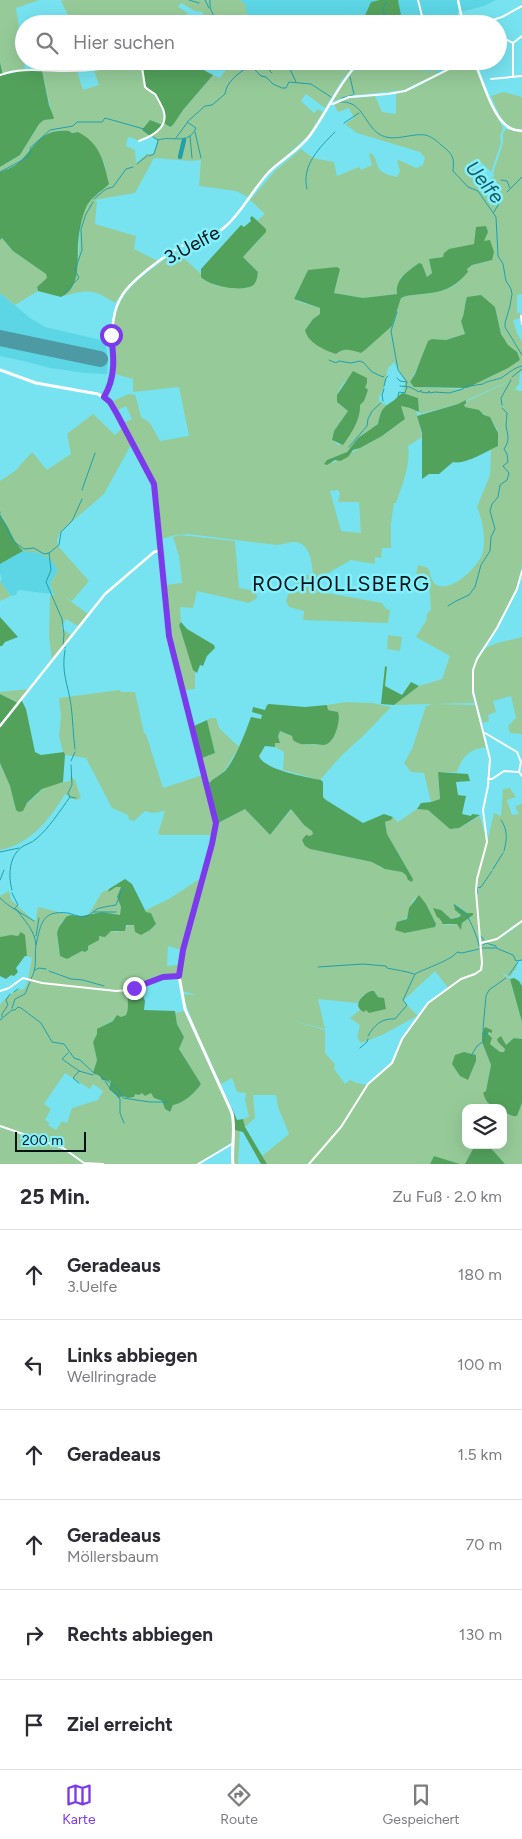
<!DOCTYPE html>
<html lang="de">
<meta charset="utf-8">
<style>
:root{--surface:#fff;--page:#f7f7f7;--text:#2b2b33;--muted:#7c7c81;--line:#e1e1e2;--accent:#7c3aed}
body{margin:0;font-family:Figtree,sans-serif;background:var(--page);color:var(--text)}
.controls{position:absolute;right:15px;bottom:15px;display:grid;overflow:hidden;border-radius:10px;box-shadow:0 5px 20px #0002}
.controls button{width:45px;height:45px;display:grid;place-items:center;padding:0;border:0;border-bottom:1px solid var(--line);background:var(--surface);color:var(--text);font:25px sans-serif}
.scale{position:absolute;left:15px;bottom:12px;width:71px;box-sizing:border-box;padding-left:5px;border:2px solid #001417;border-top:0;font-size:14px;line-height:18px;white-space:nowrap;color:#001417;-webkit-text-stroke:4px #85f0fd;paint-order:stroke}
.stop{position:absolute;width:15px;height:15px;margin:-11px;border:4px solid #7c3aed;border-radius:50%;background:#fff}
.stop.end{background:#7c3aed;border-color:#fff;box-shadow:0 1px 5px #0008}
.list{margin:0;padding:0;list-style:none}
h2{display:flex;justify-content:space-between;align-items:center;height:65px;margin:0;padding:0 20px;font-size:21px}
h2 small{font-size:16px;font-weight:400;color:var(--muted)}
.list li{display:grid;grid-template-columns:32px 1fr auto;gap:15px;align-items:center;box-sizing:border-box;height:90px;padding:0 20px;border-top:1px solid var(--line)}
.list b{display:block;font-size:19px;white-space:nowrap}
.list p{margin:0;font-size:16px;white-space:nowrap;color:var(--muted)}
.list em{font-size:16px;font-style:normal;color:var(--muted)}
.icon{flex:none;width:28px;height:28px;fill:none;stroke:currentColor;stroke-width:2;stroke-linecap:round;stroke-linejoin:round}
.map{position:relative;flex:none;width:522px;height:1164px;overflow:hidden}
.search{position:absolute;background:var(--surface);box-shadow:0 5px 20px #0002;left:15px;right:15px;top:15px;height:55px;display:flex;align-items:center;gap:12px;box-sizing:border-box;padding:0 18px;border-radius:28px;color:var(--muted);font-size:19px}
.sheet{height:605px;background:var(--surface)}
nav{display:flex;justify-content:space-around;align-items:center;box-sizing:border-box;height:70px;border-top:1px solid var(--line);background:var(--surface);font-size:14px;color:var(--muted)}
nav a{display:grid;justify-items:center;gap:2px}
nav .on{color:var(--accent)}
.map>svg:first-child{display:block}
</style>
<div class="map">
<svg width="522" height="1164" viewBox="0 0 522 1164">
<rect width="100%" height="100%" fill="#77e3f0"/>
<!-- built -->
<g fill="#5cd5e4">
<path d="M240,0H380L371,2L361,24H249L245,4Z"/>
<path d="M398,0H496L484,6L457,13L461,24H402Z"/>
<path d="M423,61H472L450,67L437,74L430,71L426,72Z"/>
<path d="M0,293L30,318L45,327L105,341L108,360L107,374L85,373L50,368L24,361L0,356Z"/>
<path d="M23,551L38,553L51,558L58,570L50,584L53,594L18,590L16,595L11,596L0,581L2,579L0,574V564Z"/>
</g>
<!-- green -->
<g fill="#96cb99" fill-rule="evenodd">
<path d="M0,0H40L16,8L25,69L3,73L0,62Z"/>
<path d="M64,0H240L245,4L248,16H243L237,20L239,24H207L202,19L203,12L195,11L181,3L178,7L188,13L185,16L188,24H143L93,16L68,15L61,1Z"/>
<path d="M141,61L145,87C159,98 163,106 164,123L170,127L173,125L183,110L213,75L220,78L230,64L241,65L242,61H305L304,68L311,70L313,61H358L342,80L325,108L306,94L301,101L314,113L318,109L323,112L308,136L267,173L248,197L236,191L199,186L201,160L191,161L154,158L135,193L94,200L97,201L95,224L136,236L134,249L158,261L124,291L115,303C94,289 87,289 64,296C71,286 76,273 78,260C81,243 77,222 86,206C92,197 101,191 108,184L104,162L75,132C67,133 62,130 52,132C35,137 30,153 17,163C12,167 6,170 0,172V167L20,155L39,124L44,120L53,119L42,71H77L83,90L99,85L94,70L115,69ZM150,120L164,125L151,136L158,141L153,154H147L136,163L135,150L126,146L128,137L133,138L139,141L150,136Z"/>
<path d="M362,61H423L426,72L435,69L437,74L404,90L348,96L334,101L333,100L345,81Z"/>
<path d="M473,64L503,128L500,136L501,143L491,172L482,163H474V169L483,184L494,176L493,173L503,143V133L506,129L522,132V294L517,295V313H520V318L513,320L517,333L522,342V371L520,373L519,384L515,389L519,391H522V563C520,587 505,615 492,635C486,644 477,653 474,665C470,677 473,691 475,703L434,704L476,705L487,747C470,749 462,756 457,772H438L440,799L431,802L424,773L411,772L404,763L412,749L426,706L433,704L394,705L419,686L442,679L450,656L416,637L427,619L426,616L431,609L429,583L415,581L418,565L428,568C430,573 431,579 434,583C448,596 475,569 481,557C487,544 483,520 477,507L490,475L491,449L498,446C498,441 498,434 497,429C491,416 478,409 465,407L463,404L467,401L504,384L507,382L458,404L420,414L419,412L418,398L403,393L405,381L394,362L388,368L384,388L379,397V401L386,405L380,414L378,424L358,438L347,452L327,460L333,463L385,434L405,419L401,406L415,409L417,413L422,437L408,446C411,464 402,486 396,503H394L391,524V548H382L381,558L375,557V564L351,560L314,581C312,568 312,541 293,542C288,542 283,545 277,545L188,534L176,535L162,539L155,484L123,423L132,419L126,406L118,410L113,401L129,394L135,395L136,397L141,417L150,423L160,441L189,436L179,387L133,392V379L115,374C114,356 111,333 115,315C123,285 153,269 176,251L200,273L204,280L217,286L246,288L255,283L258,272L243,257L261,238L265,229L257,221L265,214L250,200L275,171L301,149L313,158L334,162L337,176L359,167L361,170L372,165L369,155L371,153C378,158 375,166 381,171C385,174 392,176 397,177L400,171L397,161L399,160L416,168L423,165L425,158L420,152L357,133L345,124L354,118L349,108L338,112L334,104L346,99L375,96L382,112L396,114V94L413,89L452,68ZM484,242L492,260L472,265L466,269C460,294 427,293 406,296L401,298L392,326L361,353L350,349L340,351L305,330L313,319L320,314V308L300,302L294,299L308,270L339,274L334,293L363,298L397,294L401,277L419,263L422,264L427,277L432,273L429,259L443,257L467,246ZM467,297L495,307C498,319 499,335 508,345C513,351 517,352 520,360L488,378L460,389L414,387L410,382L432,339L446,340L465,334L461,321C465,314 464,306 467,297ZM355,374L360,375C364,385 369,396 360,405V410L347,440L339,445L332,440L334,431L348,411L337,402C336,390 345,379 355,374ZM338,490L340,494L338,502H359L361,533L341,531L330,491Z"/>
<path d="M504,92L522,97V130C502,128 498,112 491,96Z"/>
<path d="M2,238L13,251L46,274L48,278L37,287L38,291L15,305L0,293V240Z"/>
<path d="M93,414L115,435L123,427L132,443L104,494L60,532L57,540L58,546L89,581L72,601L65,597L88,614L78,626L66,619L61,628L72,636L52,660L49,637L50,595H54L50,584L58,570C52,560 46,554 33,552C30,552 25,552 22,550C10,542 10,526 0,516V481L15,471L32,452L47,470L71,454L67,434Z"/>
<path d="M180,535L235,541L239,588L256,591L257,598L249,603L197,591L193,608L180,607L181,622L179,625L195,672V689L185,690L172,646L165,585L182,583L179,556L173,537Z"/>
<path d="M301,575H312L315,588L322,592L382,603L386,609L390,610L388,623L303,620L304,611L289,607L286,601L289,592Z"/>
<path d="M0,581L11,596L0,601Z"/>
<path d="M388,635L402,637L400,651L387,649Z"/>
<path d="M522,637V734L510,733L508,726L516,718L511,696L493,701L496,712L488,715L489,721L483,723C476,701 464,666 485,649C491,643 513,640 522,637Z"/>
<path d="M29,689L18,703L0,694V692Z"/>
<path d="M120,690L121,692H135L144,733L146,734L163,788L203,775L214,818L213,835H160L158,834L165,811L153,813L145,811L134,821L129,820L128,815L112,808L86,758L65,755L63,752L59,736L61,716L59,698Z"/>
<path d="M346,702L372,703L391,707L364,735L341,756L320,780L283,770L284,752L275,747V742L280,743L278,736L279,731L292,736L306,745L314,744L324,745C337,733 339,728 335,711L327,710V705Z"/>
<path d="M211,718H216L219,728L239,747L225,770L209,783L202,758L215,753L207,720Z"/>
<path d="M0,763L10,786L16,810L23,808L46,786L70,781V776L75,780L81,798C75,802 70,798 65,794C51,818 29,845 0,850Z"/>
<path d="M510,788L516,797L507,800L512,815L519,814L515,806L522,804V921L508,933L489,942C502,939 512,931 522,922V960L516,961L517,967L510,977L500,972L510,979L522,1022V1039L514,1038L506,1045L500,1036L505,1048L504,1052H500L489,1043V1032L484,1030L482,1033V1042L491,1065L486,1091L489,1105L495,1108H466V1145H475L465,1164H460L434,1156L430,1164H267L262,1156L289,1134L278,1107L276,1095H253L255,1118L245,1127L243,1119L249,1117L245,1100L246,1093L237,1092L232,1078L221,1084L195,1028L182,994L196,995L182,991L180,976L184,954L216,836L218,823L245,809L270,835L292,809L304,825L312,831L313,834L310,836V849L372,862L377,863L379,867L402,872L413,879L387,834L385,822L391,820L393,817L398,822L417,809L428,810L451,829L459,828L480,816L487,842L494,813L501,816L503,789ZM415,898L424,901L436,924L434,927L405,933L397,922C414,918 406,910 415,898ZM454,904L469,914L470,917L462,923V927L457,924L447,925L441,922L439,918L445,913L451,919L461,915ZM435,971L448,988L428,1003L418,1016L403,1001ZM376,993L378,997H381L379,1011L360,1010L350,1018L360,1025L357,1037L361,1043L382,1035L417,1016L400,1042L396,1058L392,1063L367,1085L357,1083L350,1080L345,1084L334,1069L335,1064L325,1053V1030L290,1020L325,1029L318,999L358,1003L363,995Z"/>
<path d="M201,878L182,950L168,946L167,966L178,965V975L163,977L129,989C127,998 130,1007 126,1015C106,1024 104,1021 93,1042L97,1060L93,1073L100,1075L102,1080L111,1081L110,1089L115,1096L128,1098L135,1094L139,1095L142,1093H151L154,1098L162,1102L165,1109L170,1112L173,1105C184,1103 195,1093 201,1084L179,1049L184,1037C180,1029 175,1022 176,1013L184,1011L229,1109L233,1125L232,1142L197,1164H0V1127L63,1148V1141L62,1147L0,1126V1005C5,998 15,989 24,989L27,984L32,958L27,956V953L25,951L24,934L18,936L0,937V896L9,891L11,900L33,920H36L38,907L70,915C55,922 57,939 59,952L72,957L76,953L88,950V946L98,940L99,936L111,931L118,932C131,921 136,926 150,930L156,924L151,913L146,912V910L169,899ZM65,1073L90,1089L93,1084L103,1091L98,1100L72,1108L67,1123L62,1121L56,1130L48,1125L50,1123L45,1120L51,1109L44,1104Z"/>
<path d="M119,886L122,887L117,897L121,907L120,915L102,912L89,914L102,892Z"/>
<path d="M521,1103H522V1164H505L488,1145H503V1112L513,1116H517Z"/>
<path d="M235,1130H240L238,1164H234Z"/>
</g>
<!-- forest -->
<g fill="#53a25c">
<path d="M380,0H398L402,20L386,19L372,24H361L371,2Z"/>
<path d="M84,16L143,24H86Z"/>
<path d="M142,61H162L196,66L213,75L183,110L173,125L170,127L164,123C167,107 157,97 146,87Z"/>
<path d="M0,62L3,75L21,71H42L49,105L54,118L53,119L44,120L39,124L20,155L0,167Z"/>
<path d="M150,120L163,125L150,136L142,130Z"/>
<path d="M69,131L72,133L78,132C100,143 104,162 109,184C101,192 88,199 85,210C81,220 79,233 78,244C77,262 81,288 61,297L38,291L37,287L47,278L46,274L13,251L2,238L0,240V172C6,170 13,167 18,163C37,146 38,129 69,131Z"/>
<path d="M252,216L266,229V232L243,257L258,272C257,277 257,283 252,286C240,292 209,286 201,277V269L241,225L244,227L251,221L250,218Z"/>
<path d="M486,226L488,232L484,241L490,240L494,252L492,260L472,265L467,269L468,272C448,295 434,292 406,296L401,298L392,326L365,350L361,353C351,350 344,347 336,354C324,350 308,343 305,330L313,319L320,314V308L294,299L308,270L337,267L340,269L334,293L363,298L397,294C395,279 408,271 419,263L422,264L427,277L432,273L429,259L443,257L444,253L449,249L474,244L476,227Z"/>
<path d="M481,295L495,307L501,334L508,345L517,352L520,360L508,368L467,388L414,387L410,382L415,374L428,341L432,339L446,340L465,334L461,321C465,314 464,306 467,297Z"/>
<path d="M353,371L367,378V383L365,387L368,390L364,401L360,405C361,419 351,434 343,445L332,440L334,431L348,411L337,402V395Z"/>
<path d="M403,393L418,398L419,412L410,408L401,406L405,419L382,436L360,448L353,450L348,457L340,461L335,460L327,465L324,464L327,460L347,452L358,438L378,424C381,410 382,408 393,401C397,398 398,395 403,393Z"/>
<path d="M466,400V404H464L465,407L479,410L484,415L490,417L498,433V446C487,451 465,465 453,462L439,474H429L422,479V433L417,416L458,404Z"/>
<path d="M0,516C10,526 11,540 23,551L0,564Z"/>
<path d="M0,617L18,637L5,642L2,646H0Z"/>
<path d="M181,622L187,629L214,645L215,648L207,656L203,666L200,665L197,673L193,670L179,625Z"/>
<path d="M385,666L387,667L385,686L402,695L411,682L419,686L394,705L381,704Z"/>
<path d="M0,694L18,703L21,699L26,709L35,752L41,755L64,752L65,755L63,782L42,789L27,803L23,811L19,812L16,810L10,786L0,763Z"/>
<path d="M269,704L305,707L327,705L328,710L338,712C341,720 335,741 327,744C323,746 319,744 315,744C306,744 301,746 293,740L292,736L280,731L278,736L280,743H275V747L265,746L259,756C264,770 306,777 321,780L323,782V797L326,800L363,823L384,814L393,817L391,820L385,822L387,834L413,879L412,882L408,880L406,875L402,872L385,869L372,862L310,849L305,846L302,840L306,835L310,836L313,834L312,831L304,825L291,809L270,835L245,809L218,823L209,783C214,778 220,775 225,771C235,760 246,731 251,717L261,719L262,715L252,712L253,707L265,710L267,705Z"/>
<path d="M207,720L215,753L202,758L194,726Z"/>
<path d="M438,772L468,774L470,781L456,782L458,795L466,796L462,814L471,816L472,814L480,815L459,828L450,829L428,810L417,809L421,803L431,802L440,799Z"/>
<path d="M125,879L132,884L146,912L151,913L156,924L150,930L141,935L135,932L134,925H126L125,931H111L105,937L99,936V940L88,946V950L85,952L82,951L67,959L60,956L57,933L59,927L66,917L70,915L82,916L102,912L120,915L121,907L117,897L121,887H116L108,892L109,889Z"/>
<path d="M419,895L426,904L436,924L435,927L405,933L395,930L397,922L407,919L409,908Z"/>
<path d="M454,904L467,913H473V915L462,923L461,930L457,924H443L439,918L437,917L433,908L441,910L451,919L459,917L461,915L455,910Z"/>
<path d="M21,932L25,935L27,956H25L16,968L18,972L14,976L11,975L6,979L0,976V937L11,935L18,936Z"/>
<path d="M514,978L519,981L522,986V1022L510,979Z"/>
<path d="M141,985L145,989L143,996L145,1001L144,1010L175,1011L177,1024L184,1037L179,1049L201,1084C195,1093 184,1103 173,1105L170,1112L165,1109L162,1101L154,1098L151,1093L145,1096L142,1093L139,1095L135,1094L134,1097L128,1098L122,1096L119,1098L109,1089L111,1081L102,1080L100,1076L93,1073L97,1060L93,1042L97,1034V1029L113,1021L117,1015L121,1017L126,1015C130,1007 126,998 129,990Z"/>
<path d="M371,991H374L378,997L384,998L386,1009L369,1013L366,1010L364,1012C351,1006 363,994 371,991Z"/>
<path d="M485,1027L492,1030V1033L489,1032L488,1034L492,1038L490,1044L500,1052H504L505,1049L498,1042L497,1039L501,1036L506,1045L514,1038L522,1039V1103L517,1116H513L503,1112V1108C492,1108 487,1105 483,1093L486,1091L491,1065L482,1042V1033Z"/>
<path d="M464,1052L476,1055V1061L468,1080L460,1076L452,1064L455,1055Z"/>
<path d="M232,1108L237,1120L243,1119L245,1127L267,1164H261L243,1132L235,1130Z"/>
<path d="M475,1145H488L505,1164H465Z"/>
<path d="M434,1156L460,1164H430Z"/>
</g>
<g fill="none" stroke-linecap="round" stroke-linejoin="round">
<!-- stream -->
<g stroke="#20a0ad" stroke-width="1">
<path d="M189,0L199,3"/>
<path d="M205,0L209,8"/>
<path d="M210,0C209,12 214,18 224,24"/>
<path d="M384,24L385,17L383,8L386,3"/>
<path d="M260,61L272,73"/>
<path d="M281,61L290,69L296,82"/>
<path d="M349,70L357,61"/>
<path d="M350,77L354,94"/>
<path d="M342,98L353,95"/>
<path d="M339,102C363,100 363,123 379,134C393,143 410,133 425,135C431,136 437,141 441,145C446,149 451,152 453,159C454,163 453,167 453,171L468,187L478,191L496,217L498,256L503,264L506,281L511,289L512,294L510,306L505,323V327L522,355"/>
<path d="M344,123L359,113"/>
<path d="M195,132L201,158"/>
<path d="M190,136L192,158"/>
<path d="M153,137L158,140"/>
<path d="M176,138L187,123"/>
<path d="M158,140C172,135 188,146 196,128L187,122L205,106L212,105L225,94C226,82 240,71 251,66L261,76L266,77L273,84L282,88H286L289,82L311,84L331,97"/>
<path d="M149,156L154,154L158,141"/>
<path d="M137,164L148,155"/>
<path d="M0,172L28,157L31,152L30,148L50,130L73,126L77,122H102L105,118L144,129L149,132"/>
<path d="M501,180L507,181L510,188"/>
<path d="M307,189C301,165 320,147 335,132"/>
<path d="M507,192L522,177"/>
<path d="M94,199L106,189L113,187L126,169L133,167"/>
<path d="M494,212L501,200"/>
<path d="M64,293L79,278L75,270L82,250L81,229L86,214L93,202"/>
<path d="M397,312L391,331L398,370L407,382"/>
<path d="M329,360L336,363L339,361L351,363L360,361L364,363L372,372L383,377L384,376"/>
<path d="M512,377L522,369"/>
<path d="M397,378L400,381L407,382L406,386"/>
<path d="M384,386L386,378L388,376"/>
<path d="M400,386L410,387L419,392L421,390V392L428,393L429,391L430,393L435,392L449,393L463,389L464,387L483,384C487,381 495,380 501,378C508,374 513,368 522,366"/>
<path d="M398,396L399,392L405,393L407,387"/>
<path d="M383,401L382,395L384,389"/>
<path d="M502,405L501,398L511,380"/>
<path d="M349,447L367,426L368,419L372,411L381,403"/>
<path d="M82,490L95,453"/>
<path d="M0,512V513"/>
<path d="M0,515L13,541L24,549L34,548L44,554L49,553L51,570L46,582L62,619L64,634L63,646"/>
<path d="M49,553L59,545L61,532L72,521L82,499"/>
<path d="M448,606L456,601L469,595L475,587L481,565L490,551L491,537L495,529L490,511L492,504L498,497L500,485L507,480L509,473L503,466L508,462L507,454L504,449C510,440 508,437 506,426C506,422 507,417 507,413L502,408"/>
<path d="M65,647V648"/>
<path d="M65,650C61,673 68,684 71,705C73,720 73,735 75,749"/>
<path d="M71,761L75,752"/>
<path d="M70,797L76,798"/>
<path d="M501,820C508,830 507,839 504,851"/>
<path d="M0,852L19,848"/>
<path d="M493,869L503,853"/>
<path d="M0,880L4,870"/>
<path d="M12,890C8,876 9,856 22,847C26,844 32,843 36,839C49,828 60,811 70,797L68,793L72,785L71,765"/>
<path d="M12,893L18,905L14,909"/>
<path d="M477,894V888L481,887L492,871"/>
<path d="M0,898C10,908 22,913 34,921"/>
<path d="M454,905C458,909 463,911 467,916C470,920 478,938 479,946"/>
<path d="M16,909C24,920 35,930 36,945"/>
<path d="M94,912H116"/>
<path d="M480,935L484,940"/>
<path d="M36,936L39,918"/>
<path d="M483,945L486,943L496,946V948L513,955L516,961L522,960"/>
<path d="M482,948H495"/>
<path d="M318,967L363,964L386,966L387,968C396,970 405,971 414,974"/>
<path d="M35,970L39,968L46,969"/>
<path d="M49,971L71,979L83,980L104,986"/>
<path d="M509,975L518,962"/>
<path d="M31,979C38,966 34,958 36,945C41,923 42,910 68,913C73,914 78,917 83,917C89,916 93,912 97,909C102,907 110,906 116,905L122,890L125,889"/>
<path d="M14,992L18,989"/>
<path d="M12,1008L15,999L25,994L30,982"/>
<path d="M2,1017V1014L8,1005L6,1000L10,994"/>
<path d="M0,1020L12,1010H15L18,1007L21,1008L41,1023L52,1042L64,1044L74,1058L80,1060L95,1074"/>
<path d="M368,1036C374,1025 382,1018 395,1019L407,1005L403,1000L415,974C426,968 452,960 457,952L462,953L479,949"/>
<path d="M360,1048L367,1042L368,1039"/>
<path d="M68,1053L62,1059L79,1071L93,1075"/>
<path d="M471,1056L477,1046L484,1041L486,1033L484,1034L483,1029L486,996L489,990L506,978"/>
<path d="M79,1071L73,1078L79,1083"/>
<path d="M99,1075C108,1082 118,1086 123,1098L150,1102H168"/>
<path d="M105,1081L109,1087L120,1099V1113L124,1123"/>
</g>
<!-- river -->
<path stroke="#20a0ad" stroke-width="4.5" d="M180,157L184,140"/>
<!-- runway -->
<path stroke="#4e9aa4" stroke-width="16" d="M0,338L100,359"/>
<!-- street -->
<g stroke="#fff" stroke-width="2">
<path d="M418,0L424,24"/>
<path d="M480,24L502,17L522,6"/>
<path d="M513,43L522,36"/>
<path d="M498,44L507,40L513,43V77"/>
<path d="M0,75C21,67 44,71 66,71C91,71 115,68 139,61"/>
<path d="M491,79L522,76"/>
<path d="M330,103L333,104L349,97L388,94L405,91L451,68L475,62"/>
<path d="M139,141C156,135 172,124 161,105C159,101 157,97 155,94C152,92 148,90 145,87L141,61"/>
<path d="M521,316L522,324"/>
<path d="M485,733L517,752L521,762L519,772L522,776"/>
<path d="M488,779H492L504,771L518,772"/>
<path d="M481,943L497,939L522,921"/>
<path d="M0,991L9,988L23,978L42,983L116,991L129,990L163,977L179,976"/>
<path d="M0,1126L63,1148L84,1163L103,1164"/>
<path d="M198,1164L232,1144"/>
<path d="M309,1164L341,1127L368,1084L392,1063L402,1039L428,1003L461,979L475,974L481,970L482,963L476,891L477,879L487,842L483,810L488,786L490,759L473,692V670L477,659L497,628L517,589L522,571"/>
</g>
<!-- secondary -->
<g stroke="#fff" stroke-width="2.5">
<path d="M458,0L463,24"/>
<path d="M474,61C482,78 492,116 507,126C511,130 516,130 522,131"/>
<path d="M104,397C124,364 101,327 123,294C133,279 171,250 188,243C201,238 216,236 226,226C243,211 253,189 269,172C282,159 300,150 311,134C328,110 339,83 360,61"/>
<path d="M0,726L105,594L154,552L161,550"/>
</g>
<!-- primary -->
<path stroke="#fff" stroke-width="3" d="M0,370L36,383L98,394L108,400L151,476L157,502L169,636L216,823L212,844L183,950L179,976L185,1009L232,1113C236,1130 231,1147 233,1164"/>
</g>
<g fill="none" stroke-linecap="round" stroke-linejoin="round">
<!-- route -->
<path stroke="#7c3aed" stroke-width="6" d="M111,335C114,357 116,377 104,397L110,402L117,414L154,484L169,636L216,823L212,844L183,950L179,976L163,977L134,988"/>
</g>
<g text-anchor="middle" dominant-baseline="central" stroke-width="5" stroke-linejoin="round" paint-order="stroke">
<!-- street labels -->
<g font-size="19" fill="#001417" stroke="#85f0fd">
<text transform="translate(192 245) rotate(-28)">3.Uelfe</text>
</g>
<!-- water labels -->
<g font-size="20" font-style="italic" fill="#17585f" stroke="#85f0fd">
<text transform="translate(485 182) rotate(51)">Uelfe</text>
</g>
<!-- quarter labels -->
<g font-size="21" letter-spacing="1" fill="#001417" stroke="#85f0fd">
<text x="341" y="583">ROCHOLLSBERG</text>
</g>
</g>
</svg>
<div class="controls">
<button><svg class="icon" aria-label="layers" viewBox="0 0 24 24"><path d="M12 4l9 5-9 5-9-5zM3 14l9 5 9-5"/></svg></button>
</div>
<div class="scale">200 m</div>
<div class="stop" style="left:111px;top:335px"></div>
<div class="stop end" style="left:134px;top:988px"></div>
<div class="search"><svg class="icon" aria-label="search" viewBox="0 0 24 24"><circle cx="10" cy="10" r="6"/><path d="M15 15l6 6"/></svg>Hier suchen</div>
</div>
<section class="sheet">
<h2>25 Min.<small>Zu Fuß · 2.0 km</small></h2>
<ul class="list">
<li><svg class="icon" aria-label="ahead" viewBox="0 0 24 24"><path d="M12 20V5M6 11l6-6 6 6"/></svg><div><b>Geradeaus</b><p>3.Uelfe</p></div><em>180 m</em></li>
<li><svg class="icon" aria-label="left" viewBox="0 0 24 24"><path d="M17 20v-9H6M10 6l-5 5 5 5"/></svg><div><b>Links abbiegen</b><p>Wellringrade</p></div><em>100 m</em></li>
<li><svg class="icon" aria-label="ahead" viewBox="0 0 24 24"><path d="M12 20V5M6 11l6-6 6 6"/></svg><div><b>Geradeaus</b></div><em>1.5 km</em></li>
<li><svg class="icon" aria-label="ahead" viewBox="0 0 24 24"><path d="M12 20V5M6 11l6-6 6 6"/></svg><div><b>Geradeaus</b><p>Möllersbaum</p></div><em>70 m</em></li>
<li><svg class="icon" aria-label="right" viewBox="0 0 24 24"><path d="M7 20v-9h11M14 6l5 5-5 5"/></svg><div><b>Rechts abbiegen</b></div><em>130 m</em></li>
<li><svg class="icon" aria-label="arrive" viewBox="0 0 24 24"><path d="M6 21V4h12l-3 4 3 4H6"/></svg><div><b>Ziel erreicht</b></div></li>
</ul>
</section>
<nav>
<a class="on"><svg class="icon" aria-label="map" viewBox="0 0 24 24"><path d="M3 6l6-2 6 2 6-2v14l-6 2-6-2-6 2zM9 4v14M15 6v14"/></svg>Karte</a>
<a><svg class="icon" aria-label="directions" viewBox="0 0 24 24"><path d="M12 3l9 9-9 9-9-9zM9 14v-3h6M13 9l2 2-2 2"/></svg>Route</a>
<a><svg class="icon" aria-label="saved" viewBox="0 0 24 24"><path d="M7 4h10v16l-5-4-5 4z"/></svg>Gespeichert</a>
</nav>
